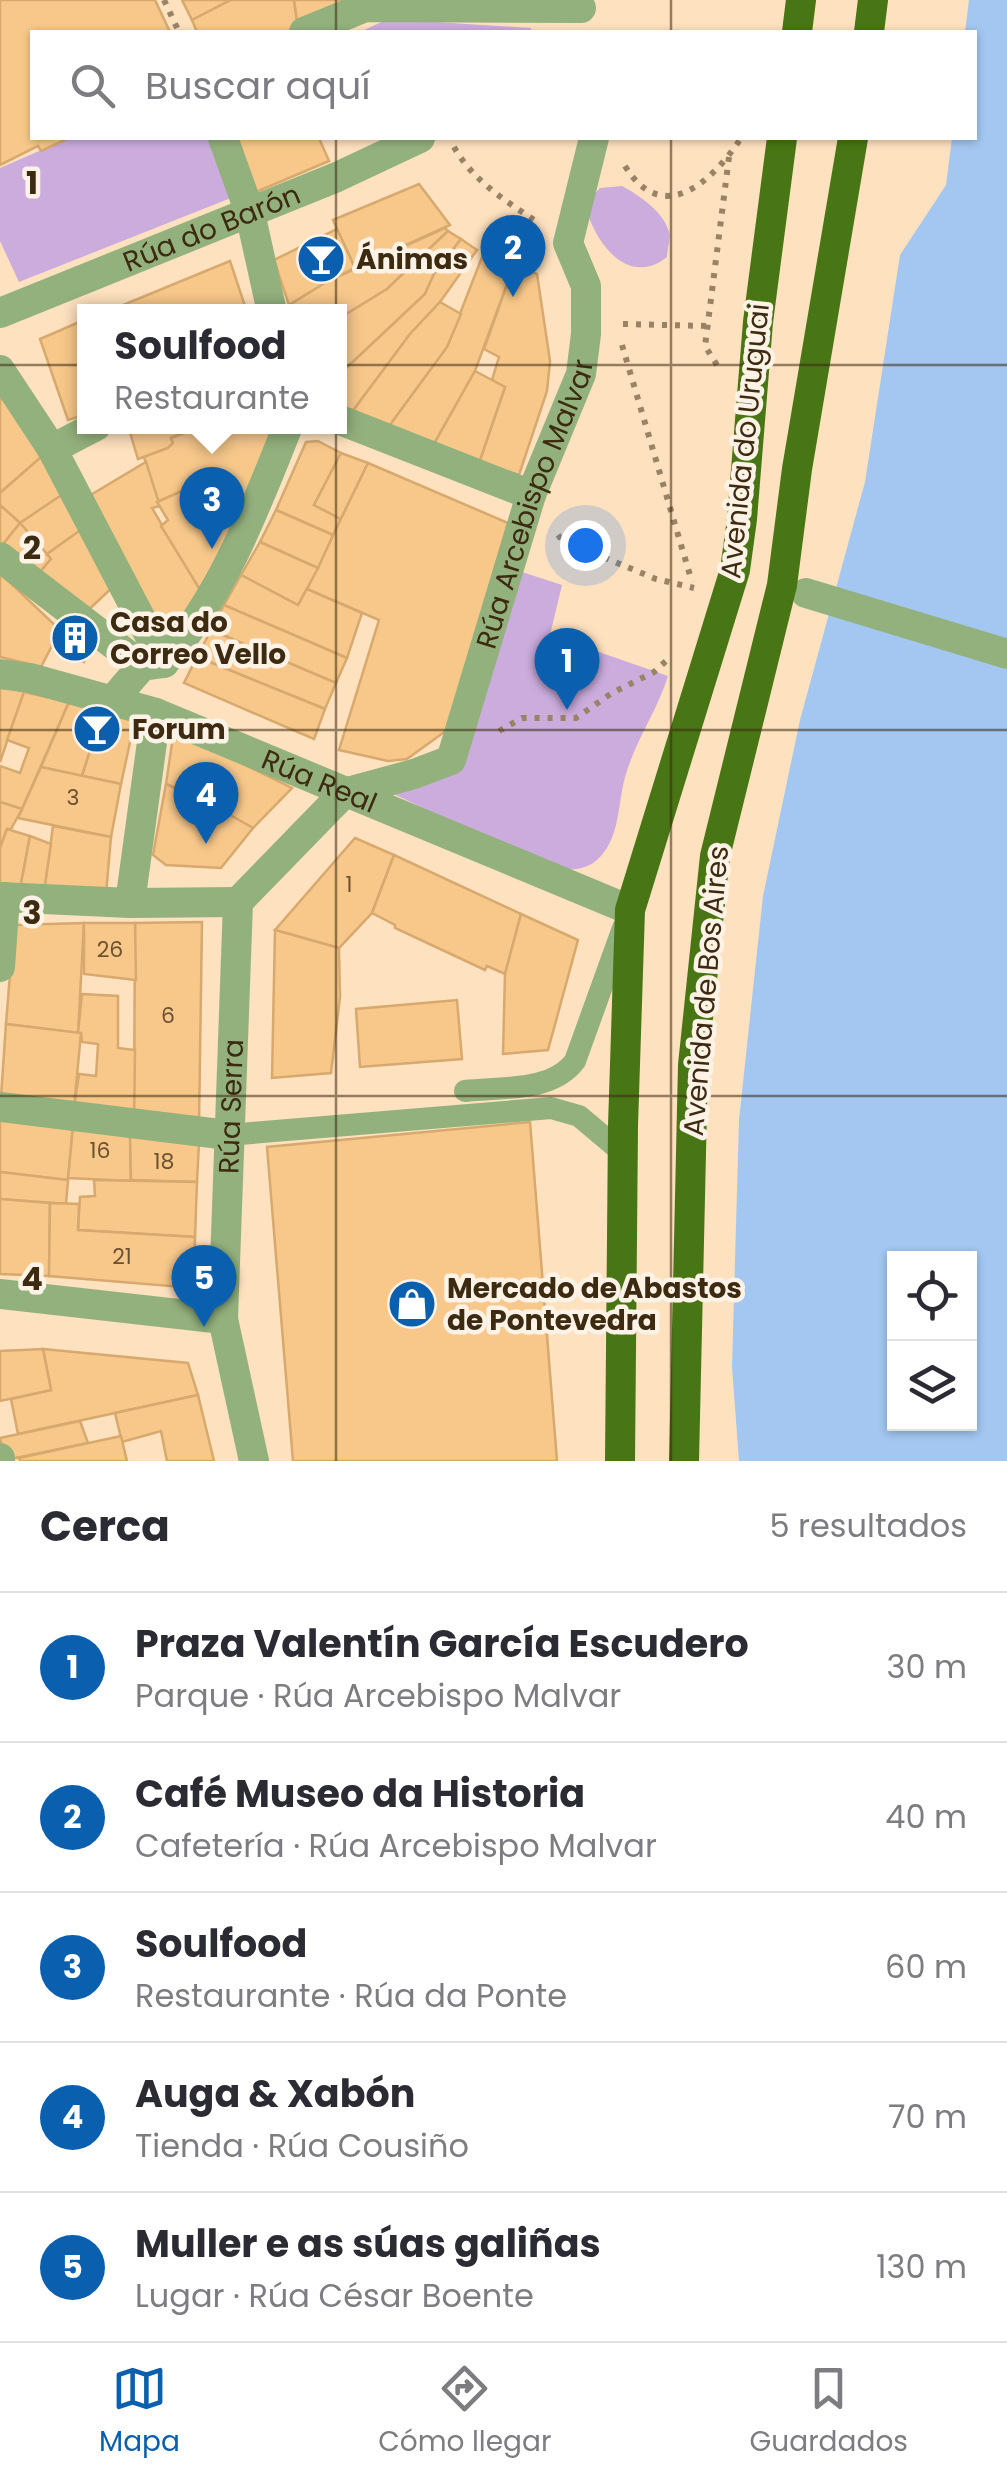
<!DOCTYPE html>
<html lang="es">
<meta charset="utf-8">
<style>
:root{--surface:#fff;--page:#f2f2f3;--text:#2b2b33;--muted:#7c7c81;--line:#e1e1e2;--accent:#0a60ae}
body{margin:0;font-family:Poppins,sans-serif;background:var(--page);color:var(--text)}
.controls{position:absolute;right:30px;bottom:30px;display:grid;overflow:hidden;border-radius:0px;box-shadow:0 2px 8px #0004}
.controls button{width:90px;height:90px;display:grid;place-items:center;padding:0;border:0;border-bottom:2px solid var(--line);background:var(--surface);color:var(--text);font:50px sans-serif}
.you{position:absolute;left:585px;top:545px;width:35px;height:35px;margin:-25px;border:8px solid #fff;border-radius:50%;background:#1a73e8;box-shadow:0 0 0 15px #1a73e833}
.badge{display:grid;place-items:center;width:65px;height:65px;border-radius:50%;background:var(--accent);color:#fff;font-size:32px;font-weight:700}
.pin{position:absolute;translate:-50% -82px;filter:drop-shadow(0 2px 5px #0008)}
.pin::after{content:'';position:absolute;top:52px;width:35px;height:30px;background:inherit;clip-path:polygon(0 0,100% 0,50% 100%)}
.popup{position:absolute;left:77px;top:304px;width:270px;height:130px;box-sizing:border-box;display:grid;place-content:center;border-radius:0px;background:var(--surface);filter:drop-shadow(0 2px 8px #0005);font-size:32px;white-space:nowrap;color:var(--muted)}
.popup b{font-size:38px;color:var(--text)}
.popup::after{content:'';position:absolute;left:50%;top:100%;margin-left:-20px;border:20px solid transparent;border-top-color:var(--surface)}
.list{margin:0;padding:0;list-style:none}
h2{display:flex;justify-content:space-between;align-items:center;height:130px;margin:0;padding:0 40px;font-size:42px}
h2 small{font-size:32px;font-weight:400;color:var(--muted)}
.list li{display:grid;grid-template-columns:65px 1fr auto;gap:30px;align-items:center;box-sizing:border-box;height:150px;padding:0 40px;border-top:2px solid var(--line)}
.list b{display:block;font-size:38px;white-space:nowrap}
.list p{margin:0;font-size:32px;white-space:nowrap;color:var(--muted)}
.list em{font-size:32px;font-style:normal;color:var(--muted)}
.icon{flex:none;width:55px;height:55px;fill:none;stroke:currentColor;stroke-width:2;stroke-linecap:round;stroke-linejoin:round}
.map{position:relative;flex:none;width:1007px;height:1461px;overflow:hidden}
.search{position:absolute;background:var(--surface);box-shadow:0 2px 8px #0004;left:30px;right:30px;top:30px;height:110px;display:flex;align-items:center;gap:25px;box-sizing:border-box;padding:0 35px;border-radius:0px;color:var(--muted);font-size:38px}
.sheet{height:880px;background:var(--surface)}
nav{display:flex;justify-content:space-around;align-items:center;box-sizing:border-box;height:140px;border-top:2px solid var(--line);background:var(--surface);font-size:28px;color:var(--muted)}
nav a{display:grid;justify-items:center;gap:5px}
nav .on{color:var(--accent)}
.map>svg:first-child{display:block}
</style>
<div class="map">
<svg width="1007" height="1461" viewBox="0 0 1007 1461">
<rect width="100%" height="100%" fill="#fee1be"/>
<!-- green -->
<g fill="#cbacdd">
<path d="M388,19L531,28V32H360Z"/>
<path d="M69,138H214L236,196L19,282L0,241V168Z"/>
<path d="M622,186C639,195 664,212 669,232C671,238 667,250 667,257C627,289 593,240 585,204L600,188Z"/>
<path d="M522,572L562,585L550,635L668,676C656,715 629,749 622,791C618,813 617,838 601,856C587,872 570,870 551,869L379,787L448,750Z"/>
</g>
<!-- water -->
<path fill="#a3c7f1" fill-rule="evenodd" d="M969,0H1007V1461H739L732,1367L739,1120L763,896L800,720L865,482L900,255L946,185L952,138H974V32H965ZM894,1258H970V1424H894Z"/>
<!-- building -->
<g fill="#f8c88b" stroke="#d7a96e" stroke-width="2.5">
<path d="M0,0H155L170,32H32V138H69L41,151L38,146L0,165Z"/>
<path d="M182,0H231L192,20Z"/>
<path d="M231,0H294L298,28L287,32H197L192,20Z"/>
<path d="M294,0H341L342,6L298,28Z"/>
<path d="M236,138H319L329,161L256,192Z"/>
<path d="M419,184L450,225L355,268L333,220Z"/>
<path d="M445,228L448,231L387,289L340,318V312H291L289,305L326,282Z"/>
<path d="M337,229L355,268L326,282L289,305L274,260Z"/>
<path d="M448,231L461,239L434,274L425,294L340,374V318L387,289Z"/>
<path d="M461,239L477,250L440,302L410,334L352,412L340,406V374L425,294L434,274Z"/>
<path d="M484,252L514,265L475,371L434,444L389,426L447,347Z"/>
<path d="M230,261L247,312H125L123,305Z"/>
<path d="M514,265L537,274L550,361L547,391L519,475L479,463L505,387L492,380L499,357L484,349Z"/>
<path d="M440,302L461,314L447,347L389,426L352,412L410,334Z"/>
<path d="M84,320V415L68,420L40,339Z"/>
<path d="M475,371L505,387L479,463L434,444Z"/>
<path d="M0,396L48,451L0,493Z"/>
<path d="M128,426H177L180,434L171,438L173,443L168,448L138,459Z"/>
<path d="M177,426H205L180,434Z"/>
<path d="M205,426H275L249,504L197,509L189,488L157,502L144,457L168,448L173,443L171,438Z"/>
<path d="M318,441L341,453L314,505L341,519L333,535L276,510L306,442Z"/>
<path d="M48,451L68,491L20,523L0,505V493Z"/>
<path d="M341,453L368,463L341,519L314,505Z"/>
<path d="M146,462L160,506L152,508L202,593L165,650L84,499Z"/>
<path d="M368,463L508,523L447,730L407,759L388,761L339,750L379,620L307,589Z"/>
<path d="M189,488L197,509L249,504L202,593L161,526L168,520L157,502Z"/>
<path d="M66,492L85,527L47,554L20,523Z"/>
<path d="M0,505L20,523L0,548Z"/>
<path d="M276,510L333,535L318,568L260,542Z"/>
<path d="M20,523L51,559L34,579L0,548Z"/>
<path d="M85,527L118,582L81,617L34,579L51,559L47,554Z"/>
<path d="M260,542L318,568L298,605L241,575Z"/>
<path d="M0,573L60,630L41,667L0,657Z"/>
<path d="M241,575L298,605L307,589L362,613L347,658L224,605Z"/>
<path d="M224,605L347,658L336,683L211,630Z"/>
<path d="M73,613L95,631L84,662L52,645Z"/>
<path d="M211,630L336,683L325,709L197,657Z"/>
<path d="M197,657L325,709L314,739L184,683Z"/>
<path d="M0,684L24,692L0,762Z"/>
<path d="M24,692L69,702L22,809L0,802V766L20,773L29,748L7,740Z"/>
<path d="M69,702L103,710L82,776L41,767Z"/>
<path d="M103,710L135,719L121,784L82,776Z"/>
<path d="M174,730L292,788L253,828L209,803L166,784Z"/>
<path d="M41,767L121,784L111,837L18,818Z"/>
<path d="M166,784L209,803L253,828L221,868L166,865L153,855Z"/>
<path d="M0,802L22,809L11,829H7L0,848Z"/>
<path d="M53,826L111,837L106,894L44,891Z"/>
<path d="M7,829L30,836L20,889L0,888V848Z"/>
<path d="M30,836L51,844L44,891L20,889Z"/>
<path d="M355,838L394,855L372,913L339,948L275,930Z"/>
<path d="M394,855L521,914L505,974L487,966L485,970L395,928V925L372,913Z"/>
<path d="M521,914L578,940L548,1050L503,1054L505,974Z"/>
<path d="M202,922L199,1124L134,1116L135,923Z"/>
<path d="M84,923L78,1033L6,1024L14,925Z"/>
<path d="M84,923H135L136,980L84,974Z"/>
<path d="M275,930L339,948L340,997L331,1073L272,1078Z"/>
<path d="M82,994L118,996V1048L135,1050L134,1116L74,1107L79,1074L96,1076L98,1044L82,1042L81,1033H78Z"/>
<path d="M457,1000L462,1059L360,1067L356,1009Z"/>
<path d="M6,1024L81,1033L74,1107L1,1097Z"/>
<path d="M0,1117L73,1127L68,1180L0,1172Z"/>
<path d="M530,1122L557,1461H293L267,1147Z"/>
<path d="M73,1127L130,1134L131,1181L68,1178Z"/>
<path d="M130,1134L199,1143L197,1182L131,1180Z"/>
<path d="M0,1172L68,1180L66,1204L0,1199Z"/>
<path d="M94,1180L197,1182L195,1237L78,1230L80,1197L95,1196Z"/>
<path d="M0,1199L50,1203L49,1276L0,1274Z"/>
<path d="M50,1203L79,1204L78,1230L195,1237L194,1288L49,1276Z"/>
<path d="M43,1349L188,1363L198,1395L18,1434L11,1399L51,1390Z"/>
<path d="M43,1349L51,1390L0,1401V1351Z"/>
<path d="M198,1395L214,1461H167L161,1431L122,1442L115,1413Z"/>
<path d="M80,1421L88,1443L6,1460L0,1438Z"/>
<path d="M121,1436L127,1461H20L19,1458Z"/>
</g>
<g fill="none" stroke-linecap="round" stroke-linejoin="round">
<!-- path -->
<g stroke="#9a8365" stroke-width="6" stroke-dasharray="5 8" stroke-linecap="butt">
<path d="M164,0L179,32"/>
<path d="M454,147C473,181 506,201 537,222"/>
<path d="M625,166C663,228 713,181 741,138"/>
<path d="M623,324L707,326"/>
<path d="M622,345L692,582"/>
<path d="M717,365L705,346L729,157"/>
<path d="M558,535L562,540L656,579L694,588"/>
<path d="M499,731L522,718H576L612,693L654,672L666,661"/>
</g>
<!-- service -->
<g stroke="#93b17d" stroke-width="22">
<path d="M465,1091C502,1087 552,1092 575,1061L623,928"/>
<path d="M228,1135L551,1108L579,1116L623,1153"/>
</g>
<!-- pedestrian -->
<g stroke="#93b17d" stroke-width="30">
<path d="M304,32L365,7L581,8"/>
<path d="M223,138L250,213L272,312"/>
<path id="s1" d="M0,313L337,177L420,138"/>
<path d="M0,370L52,449L164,663"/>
<path d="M340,420L531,495"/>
<path d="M52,449L96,426"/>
<path d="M0,557L142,666"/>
<path d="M806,593L1007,654"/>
<path id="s2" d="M0,674L30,678L156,713L630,910"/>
<path d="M112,701L142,666L164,663C225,590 253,513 288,426"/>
<path id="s3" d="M344,793L414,774L451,760L531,495L581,374L586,334V286L568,243L594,138"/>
<path d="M0,897L130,903L238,902"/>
<path d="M130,903L156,713"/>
<path d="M0,967L5,897"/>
<path d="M0,1107L228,1135"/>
<path d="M0,1294L223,1319"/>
<path d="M0,1458V1461"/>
<path id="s4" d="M254,1461L223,1319L238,902L344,793"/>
</g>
<!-- trunk -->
<g stroke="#487614" stroke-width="30">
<path d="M797,32L801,0"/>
<path d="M869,32L873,0"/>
<path d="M620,1461L623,1126L630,910L735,570L742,519L758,322L782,138"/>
<path d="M684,1461L693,1065L715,856L782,585L797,469L853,138"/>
</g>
</g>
<!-- grid -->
<path fill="none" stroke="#3c2a11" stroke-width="2.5" stroke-opacity="0.55" d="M336,0V32M671,0V32M336,138V1461M671,138V1461M0,365H1007M0,730H1007M0,1096H1007"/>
<!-- icons -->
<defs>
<g id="bar-disc" transform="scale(2.5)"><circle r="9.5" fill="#0a60ae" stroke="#fcf2e6"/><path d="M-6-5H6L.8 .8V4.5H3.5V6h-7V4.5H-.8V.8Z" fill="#fff"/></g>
<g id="building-disc" transform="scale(2.5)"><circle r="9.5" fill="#0a60ae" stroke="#fcf2e6"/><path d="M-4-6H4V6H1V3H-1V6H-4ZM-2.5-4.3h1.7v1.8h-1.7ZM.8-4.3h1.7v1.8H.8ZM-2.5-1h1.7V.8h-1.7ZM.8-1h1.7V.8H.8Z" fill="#fff"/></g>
<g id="shop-disc" transform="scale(2.5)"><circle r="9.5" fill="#0a60ae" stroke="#fcf2e6"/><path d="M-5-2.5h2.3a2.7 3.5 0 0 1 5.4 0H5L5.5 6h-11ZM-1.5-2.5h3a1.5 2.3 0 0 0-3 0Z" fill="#fff"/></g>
</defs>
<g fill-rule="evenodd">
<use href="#bar-disc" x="321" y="259"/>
<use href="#building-disc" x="75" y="638"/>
<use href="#bar-disc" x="97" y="729"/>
<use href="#shop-disc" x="412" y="1304"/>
</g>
<g text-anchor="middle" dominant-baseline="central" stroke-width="9" stroke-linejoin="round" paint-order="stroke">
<!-- number labels -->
<g font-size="22" fill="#6b5230">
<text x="73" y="797">3</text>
<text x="349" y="884">1</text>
<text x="110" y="949">26</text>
<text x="168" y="1015">6</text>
<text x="100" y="1150">16</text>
<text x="164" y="1161">18</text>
<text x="122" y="1256">21</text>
</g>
<!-- street labels -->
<g font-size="28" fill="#3c2a11" stroke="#fcf2e6">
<text stroke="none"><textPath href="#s1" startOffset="228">Rúa do Barón</textPath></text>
<text transform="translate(745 441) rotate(-84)">Avenida do Uruguai</text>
<text stroke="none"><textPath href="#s3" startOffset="382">Rúa Arcebispo Malvar</textPath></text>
<text stroke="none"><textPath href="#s2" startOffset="338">Rúa Real</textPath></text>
<text transform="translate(706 991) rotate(-85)">Avenida de Bos Aires</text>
<text stroke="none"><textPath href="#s4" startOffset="358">Rúa Serra</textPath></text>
</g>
<!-- poi labels -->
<g font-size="28" font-weight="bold" fill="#3c2a11" stroke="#fcf2e6" text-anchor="start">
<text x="356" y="259">Ánimas</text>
<text x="110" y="622">Casa do<tspan x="110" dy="32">Correo Vello</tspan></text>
<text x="132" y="729">Forum</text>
<text x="447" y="1288">Mercado de Abastos<tspan x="447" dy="32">de Pontevedra</tspan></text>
</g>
</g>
<g font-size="32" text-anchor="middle" font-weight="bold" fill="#3c2a11" stroke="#fcf2e6" stroke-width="9" stroke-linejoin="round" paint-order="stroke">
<text x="32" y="194">1</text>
<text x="32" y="559">2</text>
<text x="32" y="924">3</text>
<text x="32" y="1290">4</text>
</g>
</svg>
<div class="controls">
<button><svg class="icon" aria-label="locate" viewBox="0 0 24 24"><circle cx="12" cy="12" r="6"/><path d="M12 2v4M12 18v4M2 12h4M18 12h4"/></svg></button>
<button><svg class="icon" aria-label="layers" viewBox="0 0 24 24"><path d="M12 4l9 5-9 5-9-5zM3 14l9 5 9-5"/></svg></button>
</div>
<div class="you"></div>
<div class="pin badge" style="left:567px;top:710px">1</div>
<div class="pin badge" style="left:513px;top:297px">2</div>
<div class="pin badge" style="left:212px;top:549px">3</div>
<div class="popup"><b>Soulfood</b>Restaurante</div>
<div class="pin badge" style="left:206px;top:844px">4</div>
<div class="pin badge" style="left:204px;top:1327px">5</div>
<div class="search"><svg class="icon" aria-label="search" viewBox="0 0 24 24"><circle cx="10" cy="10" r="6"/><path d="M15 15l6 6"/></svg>Buscar aquí</div>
</div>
<section class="sheet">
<h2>Cerca<small>5 resultados</small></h2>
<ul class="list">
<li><span class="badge">1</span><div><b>Praza Valentín García Escudero</b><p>Parque · Rúa Arcebispo Malvar</p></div><em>30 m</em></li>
<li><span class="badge">2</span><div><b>Café Museo da Historia</b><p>Cafetería · Rúa Arcebispo Malvar</p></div><em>40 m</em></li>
<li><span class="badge">3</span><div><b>Soulfood</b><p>Restaurante · Rúa da Ponte</p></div><em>60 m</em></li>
<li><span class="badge">4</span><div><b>Auga &amp; Xabón</b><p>Tienda · Rúa Cousiño</p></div><em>70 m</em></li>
<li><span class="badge">5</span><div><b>Muller e as súas galiñas</b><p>Lugar · Rúa César Boente</p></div><em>130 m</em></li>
</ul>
</section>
<nav>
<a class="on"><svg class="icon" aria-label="map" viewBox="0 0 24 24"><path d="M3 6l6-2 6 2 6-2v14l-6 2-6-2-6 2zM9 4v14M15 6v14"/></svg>Mapa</a>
<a><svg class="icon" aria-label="directions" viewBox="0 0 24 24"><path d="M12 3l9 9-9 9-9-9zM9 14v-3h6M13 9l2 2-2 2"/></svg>Cómo llegar</a>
<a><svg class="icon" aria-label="saved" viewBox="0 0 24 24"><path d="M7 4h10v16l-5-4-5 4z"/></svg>Guardados</a>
</nav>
